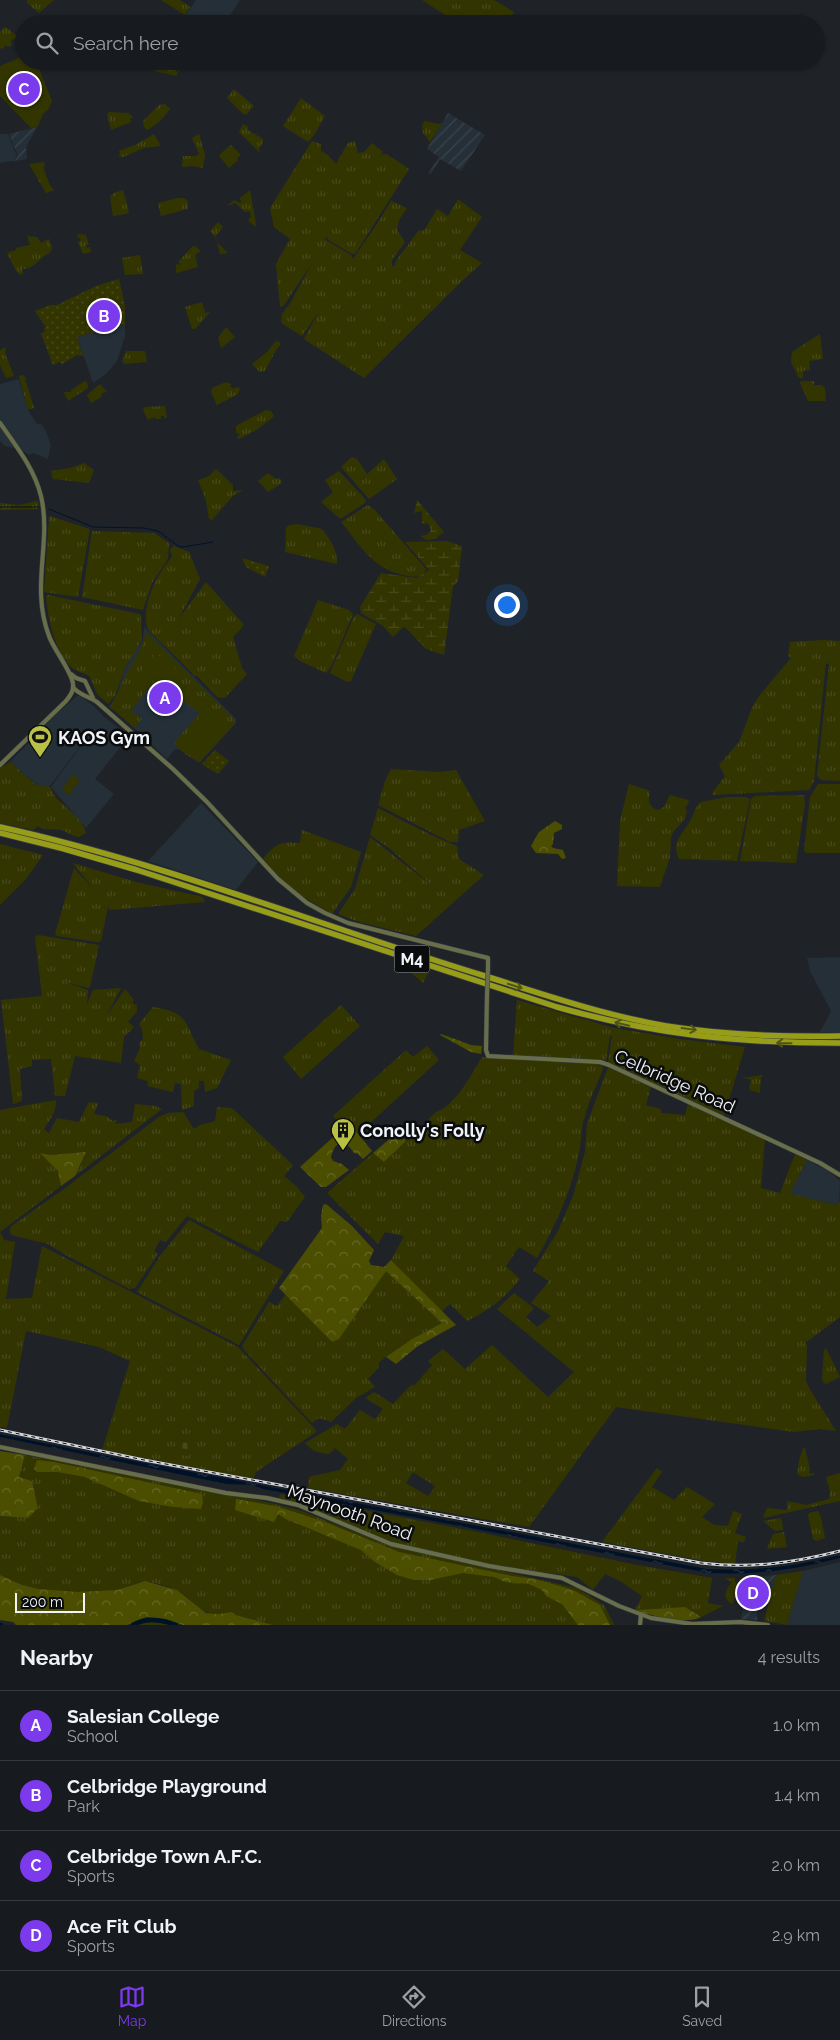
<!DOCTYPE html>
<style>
:root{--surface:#171a1e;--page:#24272b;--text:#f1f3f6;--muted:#9ea1a4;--line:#36383c;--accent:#7c3aed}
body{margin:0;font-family:Raleway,sans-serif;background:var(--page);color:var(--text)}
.scale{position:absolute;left:15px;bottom:12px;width:70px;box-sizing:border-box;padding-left:5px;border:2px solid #f0f3f7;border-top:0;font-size:14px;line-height:18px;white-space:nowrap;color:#f0f3f7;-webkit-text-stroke:4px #0a0c0e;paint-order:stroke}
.you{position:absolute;left:506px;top:604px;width:18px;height:18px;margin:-12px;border:4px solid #fff;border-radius:50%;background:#1a73e8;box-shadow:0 0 0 8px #1a73e833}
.badge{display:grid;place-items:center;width:32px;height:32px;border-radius:50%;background:var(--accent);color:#fff;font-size:16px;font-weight:700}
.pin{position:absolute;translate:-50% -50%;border:2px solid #fff;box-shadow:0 1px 5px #0006}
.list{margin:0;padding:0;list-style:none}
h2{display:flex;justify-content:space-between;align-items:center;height:65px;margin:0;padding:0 20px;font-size:21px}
h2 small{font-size:16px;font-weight:400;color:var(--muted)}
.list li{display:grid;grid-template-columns:32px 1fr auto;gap:15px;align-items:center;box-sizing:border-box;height:70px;padding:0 20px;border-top:1px solid var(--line)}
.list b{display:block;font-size:19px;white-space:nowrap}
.list p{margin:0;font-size:16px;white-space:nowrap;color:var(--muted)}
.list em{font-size:16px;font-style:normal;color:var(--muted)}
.icon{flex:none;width:28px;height:28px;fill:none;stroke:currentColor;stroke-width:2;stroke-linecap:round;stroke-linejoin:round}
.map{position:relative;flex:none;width:840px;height:1625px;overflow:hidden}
.search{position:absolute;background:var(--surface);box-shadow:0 1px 4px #0004;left:15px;right:15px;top:15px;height:55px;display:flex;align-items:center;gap:12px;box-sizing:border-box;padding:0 18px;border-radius:28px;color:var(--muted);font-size:19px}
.sheet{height:345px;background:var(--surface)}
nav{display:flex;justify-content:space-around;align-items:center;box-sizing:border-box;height:70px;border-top:1px solid var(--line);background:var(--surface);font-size:14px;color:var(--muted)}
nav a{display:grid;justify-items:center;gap:2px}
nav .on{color:var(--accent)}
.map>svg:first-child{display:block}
</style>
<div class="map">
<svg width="840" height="1625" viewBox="0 0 840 1625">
<defs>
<pattern id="industrial-furrows" width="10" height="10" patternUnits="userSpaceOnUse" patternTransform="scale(1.25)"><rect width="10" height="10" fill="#252f37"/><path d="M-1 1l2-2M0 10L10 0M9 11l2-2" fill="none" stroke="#3a434b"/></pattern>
<pattern id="grass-tufts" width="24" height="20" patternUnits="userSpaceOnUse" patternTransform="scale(1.25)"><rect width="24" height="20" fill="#333501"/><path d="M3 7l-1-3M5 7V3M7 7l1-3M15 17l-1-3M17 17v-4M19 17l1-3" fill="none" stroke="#47491a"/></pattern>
<pattern id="forest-crowns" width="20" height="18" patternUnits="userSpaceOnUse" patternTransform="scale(1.25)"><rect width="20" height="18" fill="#4b4e00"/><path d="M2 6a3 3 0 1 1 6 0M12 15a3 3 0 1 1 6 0" fill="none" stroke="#656826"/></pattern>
<pattern id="wetland-marsh" width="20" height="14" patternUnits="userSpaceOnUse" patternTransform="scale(1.25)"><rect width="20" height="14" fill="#333501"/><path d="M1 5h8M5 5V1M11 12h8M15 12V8" fill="none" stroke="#47491a"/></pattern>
<pattern id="cemetery-stones" width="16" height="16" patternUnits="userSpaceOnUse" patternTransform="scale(1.25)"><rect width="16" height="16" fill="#333501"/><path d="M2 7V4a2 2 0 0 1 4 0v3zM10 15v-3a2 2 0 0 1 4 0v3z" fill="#47491a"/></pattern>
<pattern id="park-dots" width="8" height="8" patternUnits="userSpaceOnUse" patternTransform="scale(1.25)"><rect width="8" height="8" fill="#333501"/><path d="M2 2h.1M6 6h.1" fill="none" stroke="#47491a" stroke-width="1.8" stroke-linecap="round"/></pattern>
<pattern id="water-ripples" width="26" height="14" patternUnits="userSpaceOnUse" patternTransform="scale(1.25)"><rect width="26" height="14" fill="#001228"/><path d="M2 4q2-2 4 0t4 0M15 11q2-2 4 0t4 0" fill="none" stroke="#263548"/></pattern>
</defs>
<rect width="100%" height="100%" fill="#1f2328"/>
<!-- built -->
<g fill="#252f37">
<path d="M196,0H240L224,24L217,19L213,24H198L185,16Z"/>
<path d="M0,134H8L17,156L13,161L0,163Z"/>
<path d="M122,323L125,326V336L117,361L106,374L93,383L77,337Z"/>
<path d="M19,379L28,410L37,424H41L46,431L51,445L48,459L33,453L29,455L22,450L5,446L0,441V384Z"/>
<path d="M144,627L236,719V723L199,763L178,749L174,750L167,759L115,710L109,707L117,694L124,671L136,648L140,645L143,639Z"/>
<path d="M77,696H80L95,707L103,716L129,736L95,779L114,794L86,828L51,787L97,724L49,787L37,785L10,762L56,714Z"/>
<path d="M201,803L258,862L236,890L148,861Z"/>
<path d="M840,957V1032H820L831,1011L810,971L807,958Z"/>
<path d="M807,1160L828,1171L840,1181L839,1205L807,1198L790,1193Z"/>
<path d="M840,1562V1625H787L803,1571Z"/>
</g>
<!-- industrial -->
<g fill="url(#industrial-furrows)">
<path d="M448,113L485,135L461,171L440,159L431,174H428L439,157L427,149Z"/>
<path d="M37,127L26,147L27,159L14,161L18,156L9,134Z"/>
<path d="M776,1575L769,1602L757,1601V1620L741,1619L749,1578Z"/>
</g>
<!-- grass -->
<g fill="url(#grass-tufts)" fill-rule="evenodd">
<path d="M27,0H54L39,13L27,3Z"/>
<path d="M161,0H180L190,7L185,15Z"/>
<path d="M422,0H494L514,12L507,24H459Z"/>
<path d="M4,27L7,28L22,40L17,43L15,39L11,40L12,45L8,47L6,45L3,49L0,48V32Z"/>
<path d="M155,61H169L177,72L180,68L176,63L178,61H186L176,76L154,71Z"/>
<path d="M234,89L254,106L246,115L242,113L227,98Z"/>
<path d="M301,98L325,116L314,135L308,142L283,126Z"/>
<path d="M165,104L169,108L171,107C165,117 157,125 147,130L144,127L143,121L159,105Z"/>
<path d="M109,112L128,113L133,117L130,119L131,122L111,130L107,114Z"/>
<path d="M425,121L438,124L442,123L430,142L423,133L422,125Z"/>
<path d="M243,124L249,127L247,129C251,133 258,135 263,139V143L259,148L260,153L239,132Z"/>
<path d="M154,134L160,144V146L144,148L123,157L118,156L120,154L119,151L135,145Z"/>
<path d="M199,134L205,155L203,168L192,166L182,167L183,156H196L199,154L192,138Z"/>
<path d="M312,141L321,144V151L328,155L336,164L348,143L355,141L358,153L364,152L372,143L383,152L380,156L384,154L388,155L409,169L355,254H352L327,239L328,237L324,239L351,255L353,259L379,221L391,201L407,208L399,220L397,230L405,242L392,260V265L394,267L396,261L419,230L422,231L425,229L437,209L448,216L458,199L482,217L460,250L482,263L464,279L364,378L304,339L319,311L302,336L281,323L282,314L291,302L312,263L284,305L280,307L276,264L290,239L274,227L270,208Z"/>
<path d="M231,145L241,155L237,158L238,160L229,168L220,157V154Z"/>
<path d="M44,162L45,166L43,167C46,173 48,185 54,190L46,193L29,164Z"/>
<path d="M123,190L129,212L126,214L113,216L110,197L114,193Z"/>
<path d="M250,190L256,224L255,227L248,220L251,217L250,211L245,212L235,203L227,206L234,200L240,203L242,201L239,199Z"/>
<path d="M178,198H184L188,201V209L161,216L158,203Z"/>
<path d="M218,222L223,227L215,237L217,242L228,253L220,254L216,238L210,231Z"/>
<path d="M81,234L86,235L89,245H86L87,248L90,247L91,252L83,254L78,242L81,241L80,238L77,237L78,234Z"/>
<path d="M27,236L37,237L41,243L49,239L52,248L50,253C38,257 35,270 22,269L23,274L20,275L16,271L7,253L16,250V248L30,245Z"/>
<path d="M193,246H195L201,251L195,255L198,267L176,273V265L177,264L180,265L179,261Z"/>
<path d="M140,255L143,274L125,275L122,258Z"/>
<path d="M202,302L205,313L211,311L195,329H192L185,307Z"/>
<path d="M226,327L235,337L221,348L218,338Z"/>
<path d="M820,334L823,359L809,361L810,370L803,371V378H799L791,362L792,352Z"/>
<path d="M276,341L280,342V345L276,350L265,371L260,372L252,364L268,351Z"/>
<path d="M6,347L5,353L14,376L6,378L0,365V350Z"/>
<path d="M126,351H145L147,362L125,364L122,362Z"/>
<path d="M24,375L26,380L24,382H26L34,408L28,410L19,376Z"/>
<path d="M85,381L87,382L88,388L68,401L64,392H71V390Z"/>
<path d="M801,381H814V385H821L825,388L826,401H808L800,383Z"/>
<path d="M226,382L231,384L230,387L234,389L235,387L240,388L238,394L217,405L211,392L212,388Z"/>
<path d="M100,384L107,392L102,393L101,397L91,403L87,395Z"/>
<path d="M165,406L167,418H164V416H161V419H156L155,417L148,420L143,410L145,407Z"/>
<path d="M266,410L271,411L274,416L258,429L239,439L237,437L240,434L236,433V426Z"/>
<path d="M352,457L357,459L367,474L384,459L397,479L369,499L342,468V466Z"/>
<path d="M84,463L94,470L89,483L53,479L51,471L70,468Z"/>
<path d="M216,469L233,485V491L243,490L234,495L212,520L209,519L206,500L198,480L209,476Z"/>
<path d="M339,471L366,500L365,503L342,518H339L321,502L333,492L325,480Z"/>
<path d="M268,473L276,479L280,478L282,483L268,492L258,481Z"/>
<path d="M37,501L39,504L38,509L0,510V503L19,505Z"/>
<path d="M368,505L374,509L426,569L423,575C416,578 410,576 403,575C372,568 360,545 341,522Z"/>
<path d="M49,516L90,529L78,597L44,592Z"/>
<path d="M297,524L322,529C329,538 338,551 337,564L285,552L286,528L289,525Z"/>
<path d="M92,531L154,533L169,543L168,559L152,583L143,610L82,597Z"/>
<path d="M174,546L189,552L200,579L178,620L206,582L244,625L233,637L242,668L247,674L225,698L217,697L197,676H193L192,673L148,630C140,607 157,574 172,557L170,549Z"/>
<path d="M48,595L140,614L141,616L142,640L125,668L115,696L108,704L97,694L90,677C84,672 76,672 70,666C54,648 48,619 46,596Z"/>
<path d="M318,600L349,610L353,614L331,667L326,673L300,661L294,656Z"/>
<path d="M357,614L376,624L351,681L347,682L330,673L354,616Z"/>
<path d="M146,632L234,719L235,723L200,762L187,755L175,745V742L200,713L183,701L179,706L150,686L132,710V712L142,719L135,728L110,707C116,698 119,689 124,679C133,661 141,653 146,632Z"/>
<path d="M824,640L840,641V781L821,780L817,776L829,664L826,663L814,781L809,790L713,795L712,793L725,776L719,765L739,742L752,708L759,696L791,658L788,656L790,642Z"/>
<path d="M10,762L36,785L50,787C52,790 54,795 56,798C65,807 83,819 86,833L79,837C72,836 66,831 61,830C53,828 44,832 38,826L33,830L0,823V768Z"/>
<path d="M391,769L440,772L456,770L485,821L459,830L458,842H450L378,805L385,781Z"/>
<path d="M629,784L650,791C648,799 648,806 657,810L664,807L670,795L688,800L689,802L685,808L687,812L684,820L673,832L671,838L670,857L660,887L617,886L620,821Z"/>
<path d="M818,784H840V853H806L804,851L810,797Z"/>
<path d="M804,795L805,803L796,863L740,861L751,799L755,796Z"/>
<path d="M727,797H746L750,799L737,861L679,859C670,840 685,833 691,819C695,813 695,806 701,802Z"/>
<path d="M378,808L429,834L457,846L459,859L484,875L416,936L359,922L338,914L355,889L370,837L436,889L389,848L370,835Z"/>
<path d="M302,830L361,852L351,887L332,914L291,889L263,859C275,844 280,841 300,843Z"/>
<path d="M0,844L43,855L26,879L0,905Z"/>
<path d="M73,863L136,882L203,897L205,902L110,910L108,907L101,941L98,942L57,936L55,934L74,868L94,890Z"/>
<path d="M38,935L99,945L90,987L88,988L62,981L88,990L87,1004L93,990L121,988L107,1015L125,989L134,1000L132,1003L137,1005V1011L128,1022L134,1027L124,1037L121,1063L75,1056L65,1096H55L51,1059L32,1060V1066L20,1069L22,1101L13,1104L1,1000L42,996L35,937Z"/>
<path d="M397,960L429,971L423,983Z"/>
<path d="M517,1000L614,1028L680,1039L745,1047L724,1116L608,1062L612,1036H610L606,1060L604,1061L513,1055Z"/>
<path d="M341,1005L360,1026L301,1079L283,1057Z"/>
<path d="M153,1007C189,1013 183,1020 199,1049L231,1060L217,1088L205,1092L204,1081H199V1088L194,1091V1106L182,1110L181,1084L175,1083L173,1092L147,1086L148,1081L137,1078L140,1065L134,1061L140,1048L139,1043L143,1039L142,1029L139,1024Z"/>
<path d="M427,1046L439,1060L358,1134L349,1123L344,1128L333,1116L406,1050L413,1057Z"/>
<path d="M482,1057L598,1064H602L603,1069C597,1085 589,1100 585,1116C580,1130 582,1144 578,1158C570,1194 555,1226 537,1258L519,1247L506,1266L520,1279C505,1298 489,1310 467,1321L450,1304L442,1311L391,1260L404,1236L385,1232L378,1244L327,1193L373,1153L384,1162L436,1112C455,1106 472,1074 482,1057Z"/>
<path d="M608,1067L651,1086L646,1105L661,1109V1113L685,1115L688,1104L765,1139L761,1188L780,1193L795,1154L807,1160L790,1193L807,1198L838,1205L840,1201V1317L805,1343L807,1345L806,1381L811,1391L836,1431L820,1429L794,1432L616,1407L529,1527L308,1488L309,1477L340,1470L348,1459L335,1448L329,1454C319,1453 312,1451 305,1443L337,1424L345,1429L360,1410L375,1419L383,1409L365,1398L374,1392L393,1404L412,1384L414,1386L432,1365L428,1361L443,1349L465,1369L492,1345L548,1397L574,1372L497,1309L514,1293L534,1308L526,1317L537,1327L551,1316L531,1303L549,1281L533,1271L558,1231L573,1196L585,1152L587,1124ZM413,1472L435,1486L428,1496L406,1483Z"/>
<path d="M763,1075L761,1078L760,1092L759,1093L750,1090L749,1086L751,1083L750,1079L741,1078Z"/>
<path d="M56,1100C57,1111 50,1120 44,1129L49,1133L57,1118L79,1122L89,1102L98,1103L94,1114L106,1116L113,1121L117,1120L115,1124L132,1122L135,1104L155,1106L162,1109L75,1176L86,1153L51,1155L41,1153L58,1171L61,1186L0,1232L4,1240L15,1242L6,1299L32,1298L42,1246L238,1347L316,1430L315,1433L256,1472L253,1479L102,1450L130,1361L99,1347L26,1331L7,1428L0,1427V1110Z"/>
<path d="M217,1107L231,1108L234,1110L293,1165L284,1176L296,1186L305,1197L287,1222L280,1221L258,1252L187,1216L166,1242L160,1240L154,1251L158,1254L135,1288L129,1289L64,1254L48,1244L11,1235L10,1228L13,1225L64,1189L159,1117L168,1113L183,1112L194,1129L200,1125L215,1121Z"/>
<path d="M189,1220L284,1271L239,1345L137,1292L160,1256Z"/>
<path d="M386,1270L442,1323L412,1339L379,1362V1367L368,1379L375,1387L356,1398L331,1422L319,1418L312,1423L244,1350L242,1346L269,1302L277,1306L286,1294L332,1342L339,1339Z"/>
<path d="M826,1348L840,1377L826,1384L823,1382L822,1378L824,1350Z"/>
<path d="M803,1448H805L810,1469L809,1474L814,1473V1475L802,1477L797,1474L799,1461Z"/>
<path d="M25,1455L271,1503L302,1511L388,1545L577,1588L604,1605L614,1625H273L236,1615L232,1612C198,1618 203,1606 178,1591C170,1586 159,1584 149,1582C138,1580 127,1588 116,1590C88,1595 52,1594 24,1586C16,1583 8,1578 0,1575V1516L28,1518L38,1508L32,1481L19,1477Z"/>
<path d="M657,1468L662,1472L652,1487L674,1500L687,1487L715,1504L702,1517L714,1525L728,1526L733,1511L742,1514L735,1533L746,1537L744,1542L738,1541L735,1564L704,1561L602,1542Z"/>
<path d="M840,1473V1501L763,1518L767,1508L787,1510V1501L806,1505L829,1499L830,1491L826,1477Z"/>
<path d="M281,1494L478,1532L632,1564L712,1578L708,1603L723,1606L701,1617L685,1607L635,1610L642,1596L620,1581L605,1574L593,1590L577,1577L488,1564L392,1542L279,1497Z"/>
<path d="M818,1511L821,1517L825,1538L816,1541L813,1539L808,1515L809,1513Z"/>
<path d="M780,1518L782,1521L783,1530L775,1531L763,1521Z"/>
<path d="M784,1532L787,1547L767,1549L773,1534Z"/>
<path d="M803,1571L787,1625L764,1621L776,1575Z"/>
<path d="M725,1578H735V1582L737,1584L734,1600L732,1604C722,1598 726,1589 732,1582Z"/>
<path d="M146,1618L166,1620L180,1625H129Z"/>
</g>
<!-- forest -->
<g fill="url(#forest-crowns)">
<path d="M555,821L562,825V829L554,833L553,844L551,846L553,848L563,850L566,858L562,859L558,854L536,853L531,846L539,832Z"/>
<path d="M441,1034L471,1045L482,1046L481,1054L471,1052L440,1035Z"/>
<path d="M349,1123L372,1151L363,1159L358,1154L354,1153C345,1138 335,1140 331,1157L333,1161L342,1164L349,1170L326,1187H321L300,1167Z"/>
<path d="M399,1131L406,1141L384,1162L373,1153Z"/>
<path d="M86,1152L75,1176L61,1186L58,1171L40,1153L51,1155Z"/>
<path d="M326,1204L352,1226L374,1250L369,1261L371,1265L384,1267L391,1260L456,1325L418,1346L396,1364L386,1357L412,1339L442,1323L386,1271L339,1339L332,1342L279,1288L322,1228L321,1216L323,1205Z"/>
<path d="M0,1451L25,1455L19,1477L32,1481L38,1508L28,1518L0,1516Z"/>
<path d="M37,1460L54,1462L202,1494L203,1502L201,1509L173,1507L139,1501L85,1477L58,1472H37L34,1469Z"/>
<path d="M236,1499L279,1507L325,1522L399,1552L512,1576L534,1579L560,1586L575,1591L600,1605L610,1625H578L562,1604L546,1596L542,1590L529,1584L505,1582L494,1577L463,1573L430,1580H414L397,1575L375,1562L361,1550L286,1519L278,1514L274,1522L235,1510Z"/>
<path d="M0,1575L22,1585L38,1589L78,1592L117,1590L145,1581L177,1590L206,1613L218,1614L232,1612L236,1615L273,1625H183L166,1619L146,1617L127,1625H16L13,1622L0,1620Z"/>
<path d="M685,1607L701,1617C686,1625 651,1616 635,1610Z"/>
</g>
<!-- wetland -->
<g fill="url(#wetland-marsh)">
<path d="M417,500L444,532L435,539L426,540L421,536L428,534L431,530L428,523L422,524V511L414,513Z"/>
<path d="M447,541L462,546L458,581L453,586L444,655L426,649L406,628L403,627L393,637L383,626L361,613L360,607L381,573L417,578L429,570L405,542Z"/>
</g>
<!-- cemetery -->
<path fill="url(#cemetery-stones)" d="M182,1437L194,1443V1450L188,1456L179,1455L175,1450V1440Z"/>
<!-- park -->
<g fill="url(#park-dots)">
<path d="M119,279L125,306V326L122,324L113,326L114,330L105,332L104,329L77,337L83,356L77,355L62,364L59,362L53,365L41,334L45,332L44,328L46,327L35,311L51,305H57L96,286Z"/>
<path d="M242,558L269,566L265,577L246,567Z"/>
<path d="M215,750L229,761L218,774L202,764Z"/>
</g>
<!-- pitch -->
<g fill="#333501">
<path d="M24,56V61H36L52,101L48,110L43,114L38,126L31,128L0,96V66Z"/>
<path d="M156,653L184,676L169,694L141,671Z"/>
<path d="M209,706L230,723L199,761L178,744Z"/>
<path d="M73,774L80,780L69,795L62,789Z"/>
</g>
<!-- water -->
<path fill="url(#water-ripples)" d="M0,1434L107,1456L707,1569C757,1571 791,1567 840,1555V1558C795,1570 756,1575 709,1573L263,1489L252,1485L226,1484L0,1437Z"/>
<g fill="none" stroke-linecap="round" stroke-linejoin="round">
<!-- stream -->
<g stroke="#001228" stroke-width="1">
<path d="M0,507H39"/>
<path d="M49,509L93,527L144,528L158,531L178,546L183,547L213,542"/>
</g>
<!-- river -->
<g stroke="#001228" stroke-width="4.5">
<path d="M0,1625H1"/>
<path d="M133,1625C146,1617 163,1620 176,1625"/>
</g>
<!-- secondary casing -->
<g stroke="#3b4044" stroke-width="5">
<g id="secondary">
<path d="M0,423C16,446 34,468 41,496C52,543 30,586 49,636C54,650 72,672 73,684C74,691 70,696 66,701L0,765"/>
<path d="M71,674L76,678L85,681L93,698"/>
<path d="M73,687C77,694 90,697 97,702L173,769L207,802L278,879L307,903L325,913L348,923L488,958V969"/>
<path d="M487,995L486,1050L488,1056L600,1062L609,1065L820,1163L840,1175"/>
<path d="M0,1447L226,1493L267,1498L298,1505L391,1544L489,1566L562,1578L619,1606L651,1618L692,1624L740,1622L768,1625"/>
<path d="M640,1625L641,1614"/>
</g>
</g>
<!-- motorway casing -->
<g stroke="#3b4044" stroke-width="7">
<g id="motorway">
<path d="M0,827C164,863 324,927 485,976C545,995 604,1015 666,1026C723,1035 782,1037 840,1036"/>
<path d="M0,833L61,848L137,870L557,1007C655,1035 738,1043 840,1043"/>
</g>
</g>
<!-- secondary -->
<use href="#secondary" stroke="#696e4a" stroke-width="4"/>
<!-- motorway -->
<use href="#motorway" stroke="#979d18" stroke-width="5.5"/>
<!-- rail casing -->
<g stroke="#d1d4d9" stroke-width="3">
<path id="rail" d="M0,1430L144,1460L701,1563C749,1569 793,1563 840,1551"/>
</g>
<!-- rail -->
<use href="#rail" stroke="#0a0c0e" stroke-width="1" stroke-dasharray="4" stroke-linecap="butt"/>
<!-- secondary-bridge casing -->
<g stroke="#3b4044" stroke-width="5" stroke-linecap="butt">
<path id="secondary-bridge" d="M487,995L488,969"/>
</g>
<!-- secondary-bridge -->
<use href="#secondary-bridge" stroke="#696e4a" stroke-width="4"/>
</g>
<!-- one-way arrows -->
<defs><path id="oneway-shaft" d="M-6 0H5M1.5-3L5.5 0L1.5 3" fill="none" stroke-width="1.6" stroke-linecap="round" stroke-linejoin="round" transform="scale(1.25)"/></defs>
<g stroke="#505413">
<use href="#oneway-shaft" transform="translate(515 986) rotate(18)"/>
<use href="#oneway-shaft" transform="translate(622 1024) rotate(-167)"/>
<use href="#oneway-shaft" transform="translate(689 1029) rotate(8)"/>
<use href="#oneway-shaft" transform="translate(784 1043) rotate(-179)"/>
</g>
<!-- icons -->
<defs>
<g id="stadium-pin" transform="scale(1.25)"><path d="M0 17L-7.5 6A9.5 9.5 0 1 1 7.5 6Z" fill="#b9c046" stroke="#0a0c0e"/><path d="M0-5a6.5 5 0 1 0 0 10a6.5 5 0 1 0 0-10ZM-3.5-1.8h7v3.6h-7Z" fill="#111"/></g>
<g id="building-pin" transform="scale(1.25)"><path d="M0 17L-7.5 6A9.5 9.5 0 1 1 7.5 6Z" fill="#b9c046" stroke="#0a0c0e"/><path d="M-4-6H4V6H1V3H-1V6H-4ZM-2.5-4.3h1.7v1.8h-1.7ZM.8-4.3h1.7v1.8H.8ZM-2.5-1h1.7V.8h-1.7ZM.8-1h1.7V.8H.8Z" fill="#111"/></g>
</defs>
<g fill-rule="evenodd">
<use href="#stadium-pin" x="40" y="737"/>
<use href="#building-pin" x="343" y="1130"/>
</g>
<g text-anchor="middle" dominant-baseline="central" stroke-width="5" stroke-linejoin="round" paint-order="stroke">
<!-- shield labels -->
<rect fill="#0a0c0e" stroke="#abaeb1" stroke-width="1" x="394.5" y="945.5" width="35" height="27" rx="4"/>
<g font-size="16" font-weight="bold" fill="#f0f3f7">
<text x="412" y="959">M4</text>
</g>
<!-- poi labels -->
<g font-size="18" font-weight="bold" fill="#f0f3f7" stroke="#0a0c0e" text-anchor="start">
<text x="58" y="737">KAOS Gym</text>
<text x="360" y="1130">Conolly's Folly</text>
</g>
<!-- street labels -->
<g font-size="18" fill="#f0f3f7" stroke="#0a0c0e">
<text transform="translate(675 1081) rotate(24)">Celbridge Road</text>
<text transform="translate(350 1512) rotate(20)">Maynooth Road</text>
</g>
</g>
</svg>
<div class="scale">200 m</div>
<div class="you"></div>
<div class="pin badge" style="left:165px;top:698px">A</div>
<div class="pin badge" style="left:104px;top:316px">B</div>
<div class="pin badge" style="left:24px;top:89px">C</div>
<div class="pin badge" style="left:753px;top:1593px">D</div>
<div class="search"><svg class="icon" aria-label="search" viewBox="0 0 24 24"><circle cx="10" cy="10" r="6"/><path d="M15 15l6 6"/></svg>Search here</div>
</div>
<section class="sheet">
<h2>Nearby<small>4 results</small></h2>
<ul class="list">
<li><span class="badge">A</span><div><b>Salesian College</b><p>School</p></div><em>1.0 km</em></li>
<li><span class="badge">B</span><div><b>Celbridge Playground</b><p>Park</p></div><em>1.4 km</em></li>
<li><span class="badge">C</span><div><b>Celbridge Town A.F.C.</b><p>Sports</p></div><em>2.0 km</em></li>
<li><span class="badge">D</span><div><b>Ace Fit Club</b><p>Sports</p></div><em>2.9 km</em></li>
</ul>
</section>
<nav>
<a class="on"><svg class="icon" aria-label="map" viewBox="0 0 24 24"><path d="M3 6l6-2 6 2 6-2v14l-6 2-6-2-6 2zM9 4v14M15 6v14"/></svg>Map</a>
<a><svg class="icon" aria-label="directions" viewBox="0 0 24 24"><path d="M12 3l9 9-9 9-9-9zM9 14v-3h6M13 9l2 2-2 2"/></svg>Directions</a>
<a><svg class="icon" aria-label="saved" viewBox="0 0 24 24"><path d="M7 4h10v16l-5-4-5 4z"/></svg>Saved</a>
</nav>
